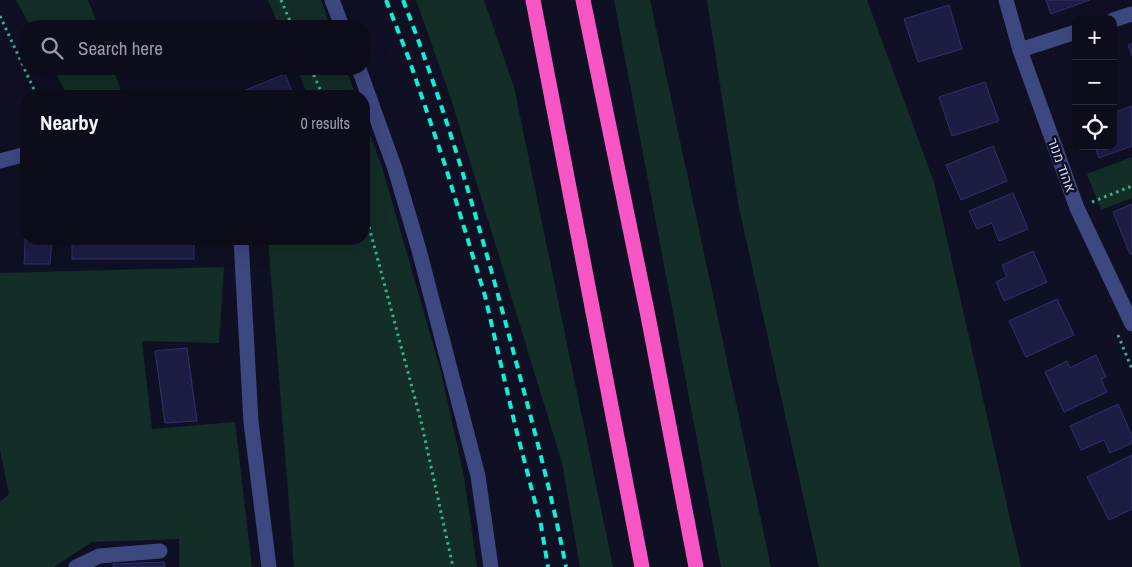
<!DOCTYPE html>
<meta charset="utf-8">
<style>
:root{--surface:#0c0c1b;--page:#151524;--text:#f1f3f6;--muted:#9a9ba3;--line:#2c2c3a}
body{margin:0;font-family:"Archivo Narrow",Heebo,sans-serif;background:var(--page);color:var(--text)}
.controls{position:absolute;right:15px;top:15px;display:grid;overflow:hidden;border-radius:10px;box-shadow:0 5px 20px #0002}
.controls button{width:45px;height:45px;display:grid;place-items:center;padding:0;border:0;border-bottom:1px solid var(--line);background:var(--surface);color:var(--text);font:25px sans-serif}
.list{margin:0;padding:0;list-style:none}
h2{display:flex;justify-content:space-between;align-items:center;height:65px;margin:0;padding:0 20px;font-size:21px}
h2 small{font-size:16px;font-weight:400;color:var(--muted)}
.icon{flex:none;width:28px;height:28px;fill:none;stroke:currentColor;stroke-width:2;stroke-linecap:round;stroke-linejoin:round}
.map{position:relative;flex:none;width:1132px;height:567px;overflow:hidden}
.search{position:absolute;background:var(--surface);box-shadow:0 5px 20px #0002;left:20px;top:20px;width:350px;height:55px;display:flex;align-items:center;gap:12px;box-sizing:border-box;padding:0 18px;border-radius:20px;color:var(--muted);font-size:19px}
.panel{position:absolute;background:var(--surface);box-shadow:0 5px 20px #0002;left:20px;top:90px;width:350px;height:155px;border-radius:20px}
.map>svg:first-child{display:block}
</style>
<div class="map">
<svg width="1132" height="567" viewBox="0 0 1132 567">
<rect width="100%" height="100%" fill="#101024"/>
<!-- green -->
<g fill="#132e27">
<path d="M16,0H88L98,26H30Z"/>
<path d="M268,0H321L330,26H279Z"/>
<path d="M416,0H484L514,87L613,567H580L562,463L451,99Z"/>
<path d="M614,0H650L771,567H721Z"/>
<path d="M707,0H867L934,182L1021,567H819L739,208Z"/>
<path d="M53,69H113L123,96H68Z"/>
<path d="M297,69H346L356,96H308Z"/>
<path d="M364,119L382,167L441,372L464,476L477,567H294L268,239H364Z"/>
<path d="M1132,157V198L1101,210L1087,174Z"/>
<path d="M224,267L219,343L142,341L152,429L235,422L252,567H179V539L92,542L54,567H0V502L9,494L0,450V273Z"/>
</g>
<!-- building -->
<g fill="#1d1d44" stroke="#30306f">
<path d="M1046,0H1090L1051,14Z"/>
<path d="M949,5L962,49L918,62L904,19Z"/>
<path d="M1132,43V56L1128,45Z"/>
<path d="M285,74L294,96H231Z"/>
<path d="M985,82L999,121L952,136L939,97Z"/>
<path d="M1132,106V146L1099,158L1095,146H1113V113Z"/>
<path d="M993,146L1007,181L961,200L946,165Z"/>
<path d="M1013,193L1028,229L999,241L992,223L977,229L969,211Z"/>
<path d="M1132,204V254H1130L1113,212Z"/>
<path d="M26,224V239H52L50,264H24Z"/>
<rect x="72" y="239" width="122" height="20"/>
<path d="M1033,251L1047,282L1004,301L996,282L1007,277L1002,265Z"/>
<path d="M1057,299L1074,335L1026,357L1009,321Z"/>
<path d="M187,348L197,421L165,423L155,351Z"/>
<path d="M1096,355L1106,377L1101,379L1107,392L1064,412L1045,372L1067,361L1070,368Z"/>
<path d="M1118,404L1132,436V443L1110,453L1104,440L1081,450L1070,426Z"/>
<path d="M1132,455V509L1109,520L1087,477Z"/>
<path d="M164,562L165,567H113V564Z"/>
</g>
<g fill="none" stroke-linecap="round" stroke-linejoin="round">
<!-- path -->
<g stroke="#35b190" stroke-width="3" stroke-dasharray="2.5 4" stroke-linecap="butt">
<path d="M281,0L292,26"/>
<path d="M0,16L37,96"/>
<path d="M311,69L323,96"/>
<path d="M1092,202L1132,186"/>
<path d="M364,208L421,421L453,567"/>
<path d="M1118,335L1132,369"/>
</g>
<!-- minor -->
<g stroke="#3d4881" stroke-width="15">
<path d="M332,0L342,26"/>
<path d="M1006,0L1020,50L1077,208L1132,324"/>
<path d="M1113,20L1132,14"/>
<path d="M1020,50L1076,32"/>
<path d="M359,69L395,169L419,250L478,476L491,567"/>
<path d="M0,161L26,154"/>
<path d="M241,239L251,422L269,567"/>
<path d="M76,567L99,556L160,551"/>
</g>
<!-- highway -->
<g stroke="#f756c4" stroke-width="15">
<path d="M533,0L642,567"/>
<path d="M583,0L648,316L696,567"/>
</g>
<!-- rail -->
<g stroke="#0cf2da" stroke-width="4" stroke-dasharray="8 6" stroke-linecap="butt">
<path d="M386,0L409,59L445,165L485,296L515,425L541,525L548,567"/>
<path d="M403,0C448,115 482,234 514,354C533,425 552,495 566,567"/>
</g>
</g>
<g text-anchor="middle" dominant-baseline="central" stroke-width="5" stroke-linejoin="round" paint-order="stroke">
<!-- street labels -->
<g font-size="14" fill="#d5d9fd" stroke="#101024">
<text transform="translate(1062 165) rotate(70)">אהוד מנור</text>
</g>
</g>
</svg>
<div class="controls">
<button>+</button>
<button>−</button>
<button><svg class="icon" aria-label="locate" viewBox="0 0 24 24"><circle cx="12" cy="12" r="6"/><path d="M12 2v4M12 18v4M2 12h4M18 12h4"/></svg></button>
</div>
<div class="search"><svg class="icon" aria-label="search" viewBox="0 0 24 24"><circle cx="10" cy="10" r="6"/><path d="M15 15l6 6"/></svg>Search here</div>
<section class="panel">
<h2>Nearby<small>0 results</small></h2>
<ul class="list">
</ul>
</section>
</div>
